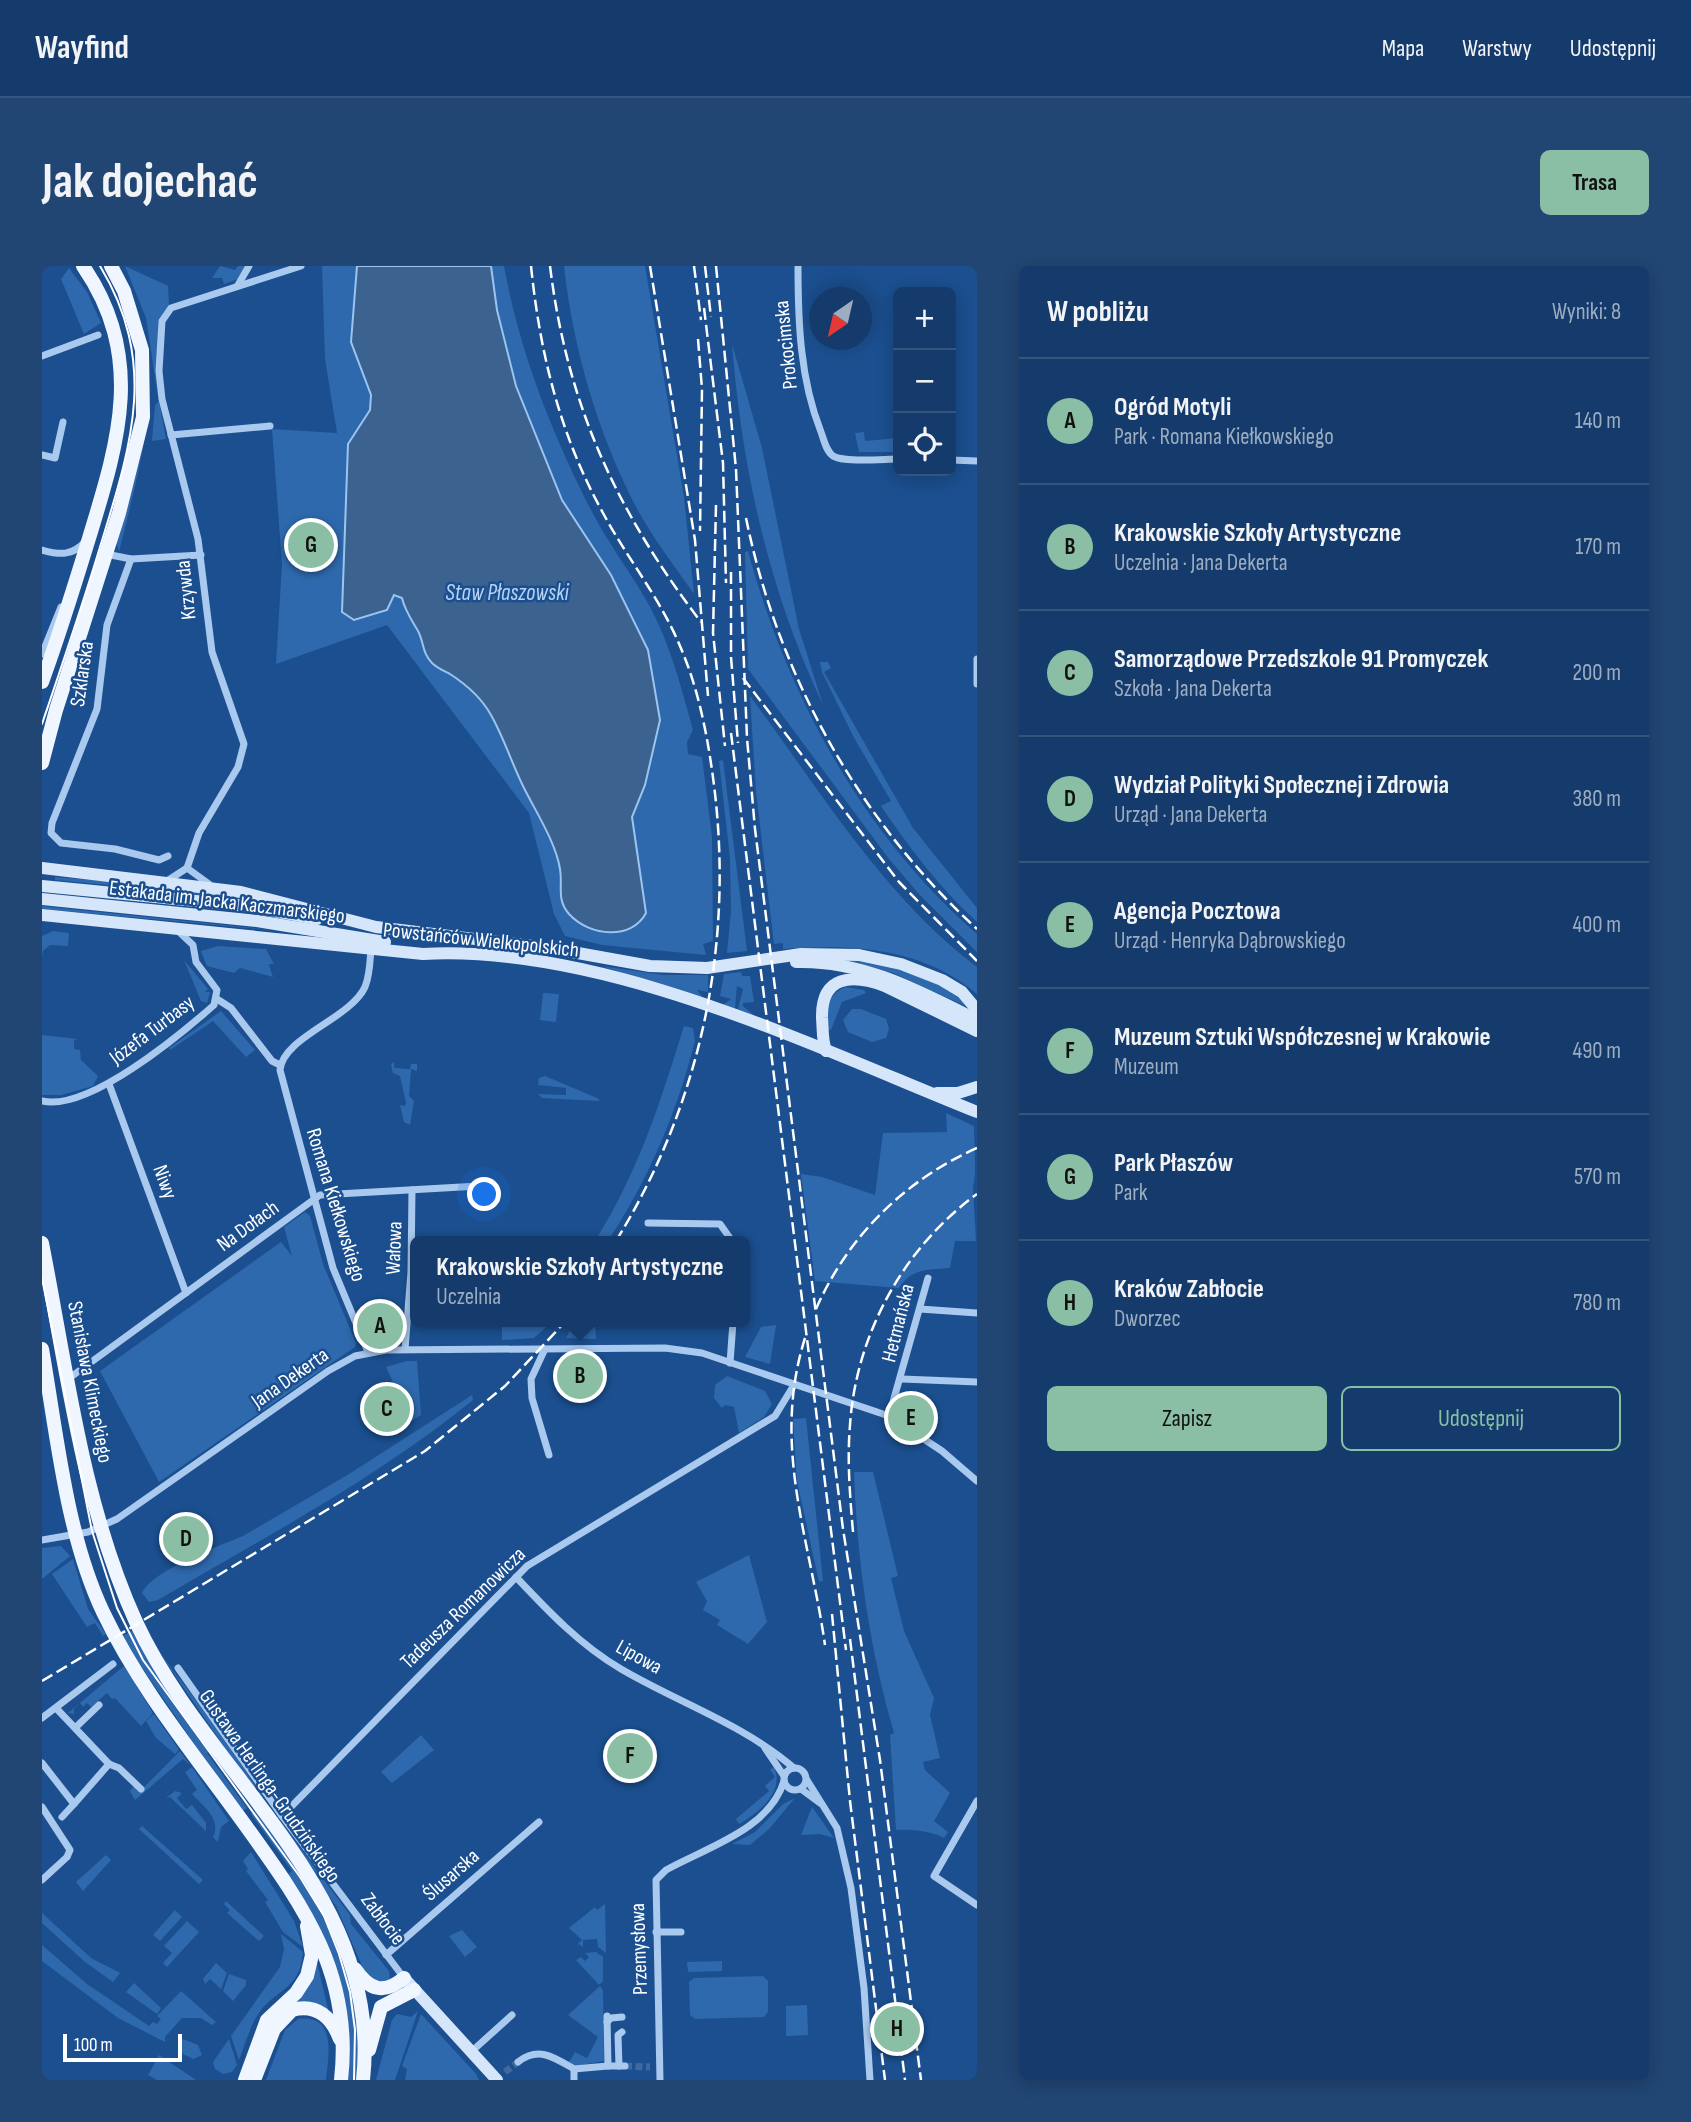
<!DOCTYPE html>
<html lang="pl">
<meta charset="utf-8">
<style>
:root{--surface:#143b6b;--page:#214673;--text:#f1f3f6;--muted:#9dadc1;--line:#33557e;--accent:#8abfa5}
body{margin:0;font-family:"Sofia Sans Condensed",sans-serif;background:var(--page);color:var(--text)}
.controls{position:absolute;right:21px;top:21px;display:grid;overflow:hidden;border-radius:10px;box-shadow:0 4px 18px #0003}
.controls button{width:63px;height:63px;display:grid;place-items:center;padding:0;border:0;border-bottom:2px solid var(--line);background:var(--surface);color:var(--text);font:35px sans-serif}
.compass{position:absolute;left:767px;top:21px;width:63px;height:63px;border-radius:50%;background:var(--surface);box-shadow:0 4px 18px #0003;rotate:214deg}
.scale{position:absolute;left:21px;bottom:18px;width:119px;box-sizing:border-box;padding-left:7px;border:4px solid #fff;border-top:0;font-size:19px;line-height:24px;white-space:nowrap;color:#fff;-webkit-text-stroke:5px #1b4f8f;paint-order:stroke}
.you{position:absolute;left:443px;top:929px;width:24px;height:24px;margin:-18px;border:5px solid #fff;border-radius:50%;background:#1a73e8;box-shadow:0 0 0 10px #1a73e833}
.badge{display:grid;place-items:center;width:46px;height:46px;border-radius:50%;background:var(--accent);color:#111;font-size:23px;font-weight:700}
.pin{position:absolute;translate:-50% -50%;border:4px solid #fff;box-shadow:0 2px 7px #0006}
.popup{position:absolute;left:368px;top:970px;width:340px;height:91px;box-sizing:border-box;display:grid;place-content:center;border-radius:10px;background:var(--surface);filter:drop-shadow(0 2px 5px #0005);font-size:23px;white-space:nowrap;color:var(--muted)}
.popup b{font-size:26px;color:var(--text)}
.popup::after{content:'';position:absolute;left:50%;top:100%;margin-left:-14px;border:14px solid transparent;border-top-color:var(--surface)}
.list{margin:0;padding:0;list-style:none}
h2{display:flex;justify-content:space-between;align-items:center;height:91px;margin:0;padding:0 28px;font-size:30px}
h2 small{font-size:23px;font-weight:400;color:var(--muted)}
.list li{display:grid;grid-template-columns:46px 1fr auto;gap:21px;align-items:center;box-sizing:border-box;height:126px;padding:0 28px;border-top:2px solid var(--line)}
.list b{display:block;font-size:26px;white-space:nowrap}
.list p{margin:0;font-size:23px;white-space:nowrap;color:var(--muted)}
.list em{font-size:23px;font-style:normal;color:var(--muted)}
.actions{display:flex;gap:14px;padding:21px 28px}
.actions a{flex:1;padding:16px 0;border:2px solid var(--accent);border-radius:10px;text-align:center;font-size:24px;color:var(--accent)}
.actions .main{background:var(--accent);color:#111}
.icon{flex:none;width:38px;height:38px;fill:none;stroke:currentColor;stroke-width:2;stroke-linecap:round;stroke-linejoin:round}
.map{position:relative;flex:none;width:935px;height:1814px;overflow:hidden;border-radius:10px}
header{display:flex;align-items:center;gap:42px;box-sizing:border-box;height:98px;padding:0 35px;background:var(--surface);border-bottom:2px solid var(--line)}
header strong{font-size:33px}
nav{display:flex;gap:38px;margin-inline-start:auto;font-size:24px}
.intro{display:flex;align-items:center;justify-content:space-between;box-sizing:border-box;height:168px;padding:0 42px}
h1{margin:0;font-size:49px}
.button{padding:18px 32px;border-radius:10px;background:var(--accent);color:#111;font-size:24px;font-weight:700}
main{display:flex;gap:42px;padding:0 42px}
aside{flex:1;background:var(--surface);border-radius:10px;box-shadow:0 4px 18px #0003}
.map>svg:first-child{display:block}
</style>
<header>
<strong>Wayfind</strong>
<nav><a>Mapa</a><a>Warstwy</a><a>Udostępnij</a></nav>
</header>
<div class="intro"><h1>Jak dojechać</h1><a class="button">Trasa</a></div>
<main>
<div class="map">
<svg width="935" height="1814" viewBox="0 0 935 1814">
<rect width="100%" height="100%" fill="#1b4f8f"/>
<!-- green -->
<g fill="#2e69ad">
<path d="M77,0C130,101 102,182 77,286L74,276L98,194L106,148Z"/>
<path d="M83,0L126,20L127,39L116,54V131L104,52Z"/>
<path d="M178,0L193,4L196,0H204L196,13L182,18L180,12H170Z"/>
<path d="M280,0H342L334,173L342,326L360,332L364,347L397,402L405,406L529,261L475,130L438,0H462C478,87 509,165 549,244C566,277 589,307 607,339C628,377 639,421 651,464L645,476L646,488L660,491L670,571L671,675L661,678L664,689L560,679L523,670L512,648L487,547L345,359L234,398L240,298L230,163L295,167L283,93Z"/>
<path d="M522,0H603L642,231L652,328C632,299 609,270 593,239C555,165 531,82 522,0Z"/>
<path d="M27,2L45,26L59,57L42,68L19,13Z"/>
<path d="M690,78L720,182L757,363L781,439C727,325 700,204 690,78Z"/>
<path d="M117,135L124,173L110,175L113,139Z"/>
<path d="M822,166L823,175L856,172V186H817L813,167Z"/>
<path d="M706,285C745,429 821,569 935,668V686L877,628L847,593L706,403L703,286Z"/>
<path d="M778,396H786L789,402L782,406L871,562L935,642V656C897,621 868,583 839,540L849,535L811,470L780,406Z"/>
<path d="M708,430C778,524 841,630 935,701V728C880,681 809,678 741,683V677L732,678L714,526Z"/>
<path d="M681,494L705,685L685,687L689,645L688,592L677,495Z"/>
<path d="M13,611L137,621L246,641L139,626L13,614Z"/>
<path d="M0,640L250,666L0,643Z"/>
<path d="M11,665L27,667L26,680L8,679L1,685L0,691V670Z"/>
<path d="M176,680L224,683L232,698H227L231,711L198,702L192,707L165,700L159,685Z"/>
<path d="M142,694L166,723L163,726H168L165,737L159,735Z"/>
<path d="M808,695C847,695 903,712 928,742L851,707Z"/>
<path d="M559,700L622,709H666V726L655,724L661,732Z"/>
<path d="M699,706L700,710H708L712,736L701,737V740L714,751L696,743L701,723L695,720L693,742L681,739L689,733L678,730L682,708Z"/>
<path d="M804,721L822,724L824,727L800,736L789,764H785C785,745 784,728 804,721Z"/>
<path d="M501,727L517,728L514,756L498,754Z"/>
<path d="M810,743H819L844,753L847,763L844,772L830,776L806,766L801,754Z"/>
<path d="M179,745L213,784L204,791L171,755L128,784L127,782Z"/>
<path d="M642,760L651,762L653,775C635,846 607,913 566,975H553C597,904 617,840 642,760Z"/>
<path d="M0,769L36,773L32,774V783L38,784L39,794L56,810L51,820L19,829H0Z"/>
<path d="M352,796V802L368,803L369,798H375V805L369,803L367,830L372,835L368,859L362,856L358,839L363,840L364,837L358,810L351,807L349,798Z"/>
<path d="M503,810L555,832L558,835L500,832L496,828L524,829V822L496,819L497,812Z"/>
<path d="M904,847L932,860C932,879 935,903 931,922L934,975H913L908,1002C885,1004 870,1002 857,1022L773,1015L759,908L780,911L833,929L841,867L905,866Z"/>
<path d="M263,946L268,950L281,998L314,1077L313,1081L117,1216L58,1105L239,976L250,990L242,961Z"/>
<path d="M318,1043L356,1061L354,1073L331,1076Z"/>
<path d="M460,1056H510L492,1072L460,1074Z"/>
<path d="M532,1056H553L554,1073L524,1072Z"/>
<path d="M734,1059L728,1098L703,1091L719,1061Z"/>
<path d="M365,1095H375L379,1149L369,1155L344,1101Z"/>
<path d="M685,1110L723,1125L730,1138L722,1151L697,1167L692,1141L683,1139L680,1142L672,1132L673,1119Z"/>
<path d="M430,1129L431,1134C334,1213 223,1271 116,1334L107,1336L100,1327C111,1304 177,1280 201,1270L307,1208Z"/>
<path d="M764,1152L781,1315L777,1316L755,1215L751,1153Z"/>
<path d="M812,1206H831L856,1310L849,1312L862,1365L892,1432L888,1449L898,1492L881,1496L883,1504L908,1527L892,1555L906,1566L902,1572C890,1565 868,1563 854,1564L848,1469L852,1467C827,1381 815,1295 812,1206Z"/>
<path d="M19,1280L28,1290L0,1313V1282Z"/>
<path d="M707,1289L725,1356L706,1378L675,1359L678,1354L661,1344L665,1335L654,1316Z"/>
<path d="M31,1293L46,1343L64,1368L61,1370L53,1357L45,1361L10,1308Z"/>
<path d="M91,1364L170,1483L165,1487L205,1542L199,1546L79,1371Z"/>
<path d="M115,1383L171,1457L221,1531L218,1533Z"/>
<path d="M82,1400L111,1447L99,1460L73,1432L70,1433L65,1427L49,1441L45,1437L41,1441L38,1437L32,1443V1448L26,1447Z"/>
<path d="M112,1448L137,1484L133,1488L114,1472L104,1455Z"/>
<path d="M379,1469L392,1484L350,1517L339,1506Z"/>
<path d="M138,1485L148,1499L141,1493L93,1534L88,1525L92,1520L98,1525Z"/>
<path d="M150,1501L187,1555L179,1561L176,1576L171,1571C180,1553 161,1540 150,1528L155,1524L143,1506Z"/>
<path d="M732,1501C743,1525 717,1547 697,1558L694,1553L727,1525L723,1520L733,1511L728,1504Z"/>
<path d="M133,1525L140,1527L135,1532L144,1543L150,1539L164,1557V1565L128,1531L124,1532Z"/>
<path d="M753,1532L727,1563L708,1579L690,1578L713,1566L741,1538Z"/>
<path d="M227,1540L308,1649L309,1658L347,1705L348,1713L342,1719L324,1709L294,1640L225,1541Z"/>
<path d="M770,1541L792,1572L778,1568L759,1569Z"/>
<path d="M215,1544C262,1613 303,1670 315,1755C318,1774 316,1795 316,1814H304L305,1761L245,1609L250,1605L209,1548Z"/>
<path d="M100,1560L161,1614L157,1618L97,1563Z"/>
<path d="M209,1586L252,1655L261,1681L241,1666L223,1636L226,1634L204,1605L206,1603L201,1595Z"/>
<path d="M64,1589L69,1594L41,1625L34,1616Z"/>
<path d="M184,1635L222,1670L217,1675L185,1647L188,1644L182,1638Z"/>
<path d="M563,1638L564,1687L556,1681L555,1673L541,1674V1681L536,1678L540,1674L527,1662L553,1641L555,1644Z"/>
<path d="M133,1644L140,1651L118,1675L111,1669Z"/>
<path d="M0,1647L49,1692L78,1707L71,1716L43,1696L0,1657Z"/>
<path d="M145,1655L157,1666L125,1701L121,1697L130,1687L122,1680Z"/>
<path d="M420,1664L435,1681L423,1691L407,1670Z"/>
<path d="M239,1668L261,1686C258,1725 234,1722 217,1747C208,1760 203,1779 197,1794L189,1770L238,1701L242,1683Z"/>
<path d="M0,1679L45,1718L107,1760L111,1756L115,1758L119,1753L115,1750L139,1725L174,1756L170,1759L159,1752H140L123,1771V1776L76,1752L0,1695Z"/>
<path d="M554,1686L561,1691V1715L557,1719L534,1694L539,1691L543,1695L547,1691L543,1687Z"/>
<path d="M680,1695V1705L646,1706L645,1696Z"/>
<path d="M275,1696L287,1747L277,1741L226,1760Z"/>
<path d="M174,1697L185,1707L179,1723L168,1713L163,1718L161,1713Z"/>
<path d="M187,1708L204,1714V1719L191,1735L181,1725Z"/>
<path d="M721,1710L726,1715V1746L722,1751L653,1753L648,1749L647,1716L652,1712Z"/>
<path d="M92,1717L119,1742L115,1748L84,1726Z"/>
<path d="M558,1720L561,1724L562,1795L534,1800L527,1796L533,1786L545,1792L556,1771L526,1749Z"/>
<path d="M765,1739L766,1769L744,1770V1740Z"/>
<path d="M376,1745L353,1814H334L350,1754L355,1748L369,1751Z"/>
<path d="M379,1748L434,1808L437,1814H363L365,1803L360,1800Z"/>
<path d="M256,1753C296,1748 286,1791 284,1814H224L243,1764Z"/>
<path d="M141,1773L156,1779L160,1789L151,1793L141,1788L137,1778Z"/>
<path d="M187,1773L195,1799L190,1806L181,1808L173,1803L171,1796Z"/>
<path d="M117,1789L154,1814H115L106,1809Z"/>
</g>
<!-- water -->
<path fill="#3c6290" stroke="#9cc4f0" stroke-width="2" d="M315,0H449L455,44L474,120L520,234L569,309L606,384L618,454L603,519L590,551L604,647C590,674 548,671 527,648C514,633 521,620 518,603C514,577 494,546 482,522C470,498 462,472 449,449C439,431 425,419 408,408C402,405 395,402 390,397C380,387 382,376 376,365C369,353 363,345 360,332L352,329L345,344L312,354L300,346L306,178L328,144L329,129L309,76Z"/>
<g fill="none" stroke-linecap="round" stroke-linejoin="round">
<!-- street-tunnel -->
<g stroke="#3d69a0" stroke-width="7" stroke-dasharray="7 3.5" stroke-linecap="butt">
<path d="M583,1800L608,1801"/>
<path d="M463,1806L476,1796"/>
</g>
<!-- street -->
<g stroke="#a9c9ee" stroke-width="7">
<path d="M756,0C756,56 758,113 779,166C782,174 784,185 791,190C802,197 842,193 856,193"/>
<path d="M196,19L207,0"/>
<path d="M0,90L56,69"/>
<path d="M129,169L228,160"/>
<path d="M0,189L13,192L21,156"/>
<path d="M909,194L935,195"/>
<path d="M0,284C18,289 30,290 43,276"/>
<path d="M64,288L89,293L159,289"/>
<path d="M89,293L65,359L55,443L10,557L9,567L19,577L73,583L117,594L126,590"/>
<path d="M0,388L19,341"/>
<path d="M935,393V418"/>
<path d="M145,602L167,618"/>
<path d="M125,615L145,602L157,567L196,501L202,478L170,386L156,273L120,133L117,105L120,55L129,42L259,0"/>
<path d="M175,733L189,742L230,795L238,799"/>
<path d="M67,818L144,1027"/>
<path d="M0,835C46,846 138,769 172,739L175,724L154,696L151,679L135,664"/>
<path d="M606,957L678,958L690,975"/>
<path d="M878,1043L935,1047"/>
<path d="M363,1083L369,1006L370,924"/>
<path d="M502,1085L489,1113L490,1132L507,1189"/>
<path d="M326,1086L291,1002L238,804C241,771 308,753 323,721C328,709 328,695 329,682"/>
<path d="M688,1097L691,1056"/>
<path d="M26,1113L278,929L437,920"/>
<path d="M860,1113L935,1116"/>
<path d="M847,1150L886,1012"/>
<path d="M0,1274L46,1266L75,1253L286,1105L313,1090L344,1084L623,1082L660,1087L847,1150L900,1185L935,1215"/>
<path d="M474,1311C506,1345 538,1379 579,1403C637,1437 701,1458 752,1502"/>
<path d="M136,1402L240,1550L362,1712"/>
<path d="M14,1442L67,1498L77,1502L99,1523"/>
<path d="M0,1452L71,1398"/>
<path d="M34,1461L57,1439"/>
<path d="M723,1482L742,1510"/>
<path d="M0,1497L32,1538L67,1498"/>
<circle cx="753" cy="1513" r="11"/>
<path d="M765,1514L795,1562L809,1622L822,1722L828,1814"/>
<path d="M759,1523L778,1537"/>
<path d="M935,1535L892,1610L935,1639"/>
<path d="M0,1541L28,1584L25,1591L0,1614"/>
<path d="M240,1550L485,1300L733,1150L752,1119"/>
<path d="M20,1551L32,1538"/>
<path d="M614,1666H639"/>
<path d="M344,1689L497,1556"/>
<path d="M565,1750L566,1800H583"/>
<path d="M565,1756L569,1752L580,1751"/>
<path d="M429,1786L470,1749"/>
<path d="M476,1796C496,1780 512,1791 532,1803"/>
<path d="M577,1800L576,1769L580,1766"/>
<path d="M532,1814V1803L566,1800"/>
<path d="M618,1814L614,1614L624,1604C665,1581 727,1564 742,1515"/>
</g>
<!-- secondary -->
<g stroke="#d6e6fa" stroke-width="12">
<path d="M0,602L199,626L334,661L508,682L608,700L665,702L759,688L817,689L859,698L900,714L920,726L935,744"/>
<path d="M0,620L205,640L275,653"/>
<path d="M0,633L215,655L343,676"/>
<path d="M0,649L381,688C562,678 770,780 935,846"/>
<path d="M754,696C821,694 877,725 935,754"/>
<path d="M784,785C780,774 781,763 780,752C779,709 810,708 843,720L935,765"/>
<path d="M895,827H916L935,821"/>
<path d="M362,1712L455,1814"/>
</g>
<!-- primary -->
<g stroke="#f0f6ff" stroke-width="14">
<path d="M0,416C18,367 33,318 48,269C77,174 103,90 41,0"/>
<path d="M0,497L14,444L77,247L101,151L100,84L82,25L69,0"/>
<path d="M0,977C25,1104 40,1237 94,1356C165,1510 342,1627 321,1814"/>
<path d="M0,1083C15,1168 24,1268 61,1346C98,1424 156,1493 206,1563C263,1642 311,1710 299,1814"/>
<path d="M313,1703C327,1724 342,1729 362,1712"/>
<path d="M327,1784L339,1741L372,1724"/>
<path d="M203,1814L225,1754L254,1727L265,1710L270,1689L265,1660"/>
<path d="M212,1814L232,1763L250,1744C275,1737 290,1752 298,1773"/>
</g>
<!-- tram -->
<g stroke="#fff" stroke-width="2">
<path d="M0,458C20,399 40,341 58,281C89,180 117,98 58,0"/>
<path d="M0,1012L50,1265L75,1342L101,1394L258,1611L282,1650L297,1688L308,1726L313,1764L312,1814"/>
</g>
<!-- rail -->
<g stroke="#fff" stroke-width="2.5" stroke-dasharray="12 5" stroke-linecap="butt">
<path d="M489,0C498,88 518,169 561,247C585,292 618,332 638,380C657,424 666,472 672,519C692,679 659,837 574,975"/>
<path d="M508,0C525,139 575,246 659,356"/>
<path d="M608,0L653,274L666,430"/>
<path d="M652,0L659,54"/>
<path d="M663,0L669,51"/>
<path d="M674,0L694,203L705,472L713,563L801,1263L838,1494L879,1814"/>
<path d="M662,42L681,197L684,317"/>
<path d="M656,73L660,123L658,265"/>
<path d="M674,239L671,367L683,480"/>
<path d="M704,252C736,409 817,555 935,663"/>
<path d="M689,306V391L696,477"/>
<path d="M701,412L857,616L935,695"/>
<path d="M689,467L804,1384"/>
<path d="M774,1043C806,970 863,914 935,882"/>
<path d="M763,1072C729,1180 768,1273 783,1379"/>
<path d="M811,1266C808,1230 805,1195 808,1159C814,1069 861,982 935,928"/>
<path d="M790,1348L808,1535L843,1814"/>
<path d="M808,1373L863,1814"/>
<path d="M0,1415L383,1185L463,1120L523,1056"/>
</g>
</g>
<g text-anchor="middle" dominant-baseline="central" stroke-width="5" stroke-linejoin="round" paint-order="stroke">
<!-- street labels -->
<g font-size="21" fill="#fff" stroke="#1b4f8f">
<text transform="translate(744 79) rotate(-96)">Prokocimska</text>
<text transform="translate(144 324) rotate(-96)">Krzywda</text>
<text transform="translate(40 408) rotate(-82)">Szklarska</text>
<text transform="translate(185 636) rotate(7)">Estakada im. Jacka Kaczmarskiego</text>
<text transform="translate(439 674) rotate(6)">Powstańców Wielkopolskich</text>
<text transform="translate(110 764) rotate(-37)">Józefa Turbasy</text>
<text transform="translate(123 916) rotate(70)">Niwy</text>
<text transform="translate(294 939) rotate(73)">Romana Kiełkowskiego</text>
<text transform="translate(206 960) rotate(-36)">Na Dołach</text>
<text transform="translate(352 982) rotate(-88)">Wałowa</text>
<text transform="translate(856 1057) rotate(-76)">Hetmańska</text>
<text transform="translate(248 1112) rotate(-35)">Jana Dekerta</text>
<text transform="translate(48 1116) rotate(79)">Stanisława Klimeckiego</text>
<text transform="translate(421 1342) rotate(-44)">Tadeusza Romanowicza</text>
<text transform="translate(597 1391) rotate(29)">Lipowa</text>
<text transform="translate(228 1520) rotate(55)">Gustawa Herlinga-Grudzińskiego</text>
<text transform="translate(409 1609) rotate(-41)">Ślusarska</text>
<text transform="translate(341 1653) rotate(53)">Zabłocie</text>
<text transform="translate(597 1683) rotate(-92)">Przemysłowa</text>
</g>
<!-- water labels -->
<g font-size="23" font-style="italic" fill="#b5d3f5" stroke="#1b4f8f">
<text x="465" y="327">Staw Płaszowski</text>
</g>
</g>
</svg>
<div class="controls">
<button>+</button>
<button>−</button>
<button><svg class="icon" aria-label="locate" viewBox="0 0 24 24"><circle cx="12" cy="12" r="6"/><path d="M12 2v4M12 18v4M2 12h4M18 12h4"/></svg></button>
</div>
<svg class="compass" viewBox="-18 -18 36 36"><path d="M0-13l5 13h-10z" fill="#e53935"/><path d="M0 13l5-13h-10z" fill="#9dadc1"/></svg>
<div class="scale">100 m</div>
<div class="you"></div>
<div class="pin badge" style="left:338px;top:1060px">A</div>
<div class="pin badge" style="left:538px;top:1110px">B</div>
<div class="popup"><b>Krakowskie Szkoły Artystyczne</b>Uczelnia</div>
<div class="pin badge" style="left:345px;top:1143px">C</div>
<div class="pin badge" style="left:144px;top:1273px">D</div>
<div class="pin badge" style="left:869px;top:1152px">E</div>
<div class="pin badge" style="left:588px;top:1490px">F</div>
<div class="pin badge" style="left:269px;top:279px">G</div>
<div class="pin badge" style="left:855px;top:1763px">H</div>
</div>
<aside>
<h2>W pobliżu<small>Wyniki: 8</small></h2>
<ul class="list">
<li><span class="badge">A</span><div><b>Ogród Motyli</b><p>Park · Romana Kiełkowskiego</p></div><em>140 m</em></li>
<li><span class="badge">B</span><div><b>Krakowskie Szkoły Artystyczne</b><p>Uczelnia · Jana Dekerta</p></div><em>170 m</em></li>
<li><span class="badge">C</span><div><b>Samorządowe Przedszkole 91 Promyczek</b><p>Szkoła · Jana Dekerta</p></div><em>200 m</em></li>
<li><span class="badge">D</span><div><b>Wydział Polityki Społecznej i Zdrowia</b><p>Urząd · Jana Dekerta</p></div><em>380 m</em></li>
<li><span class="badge">E</span><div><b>Agencja Pocztowa</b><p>Urząd · Henryka Dąbrowskiego</p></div><em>400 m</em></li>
<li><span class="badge">F</span><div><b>Muzeum Sztuki Współczesnej w Krakowie</b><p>Muzeum</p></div><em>490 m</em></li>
<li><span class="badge">G</span><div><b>Park Płaszów</b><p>Park</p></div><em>570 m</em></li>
<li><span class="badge">H</span><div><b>Kraków Zabłocie</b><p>Dworzec</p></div><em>780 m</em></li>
</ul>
<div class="actions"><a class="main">Zapisz</a><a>Udostępnij</a></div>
</aside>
</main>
